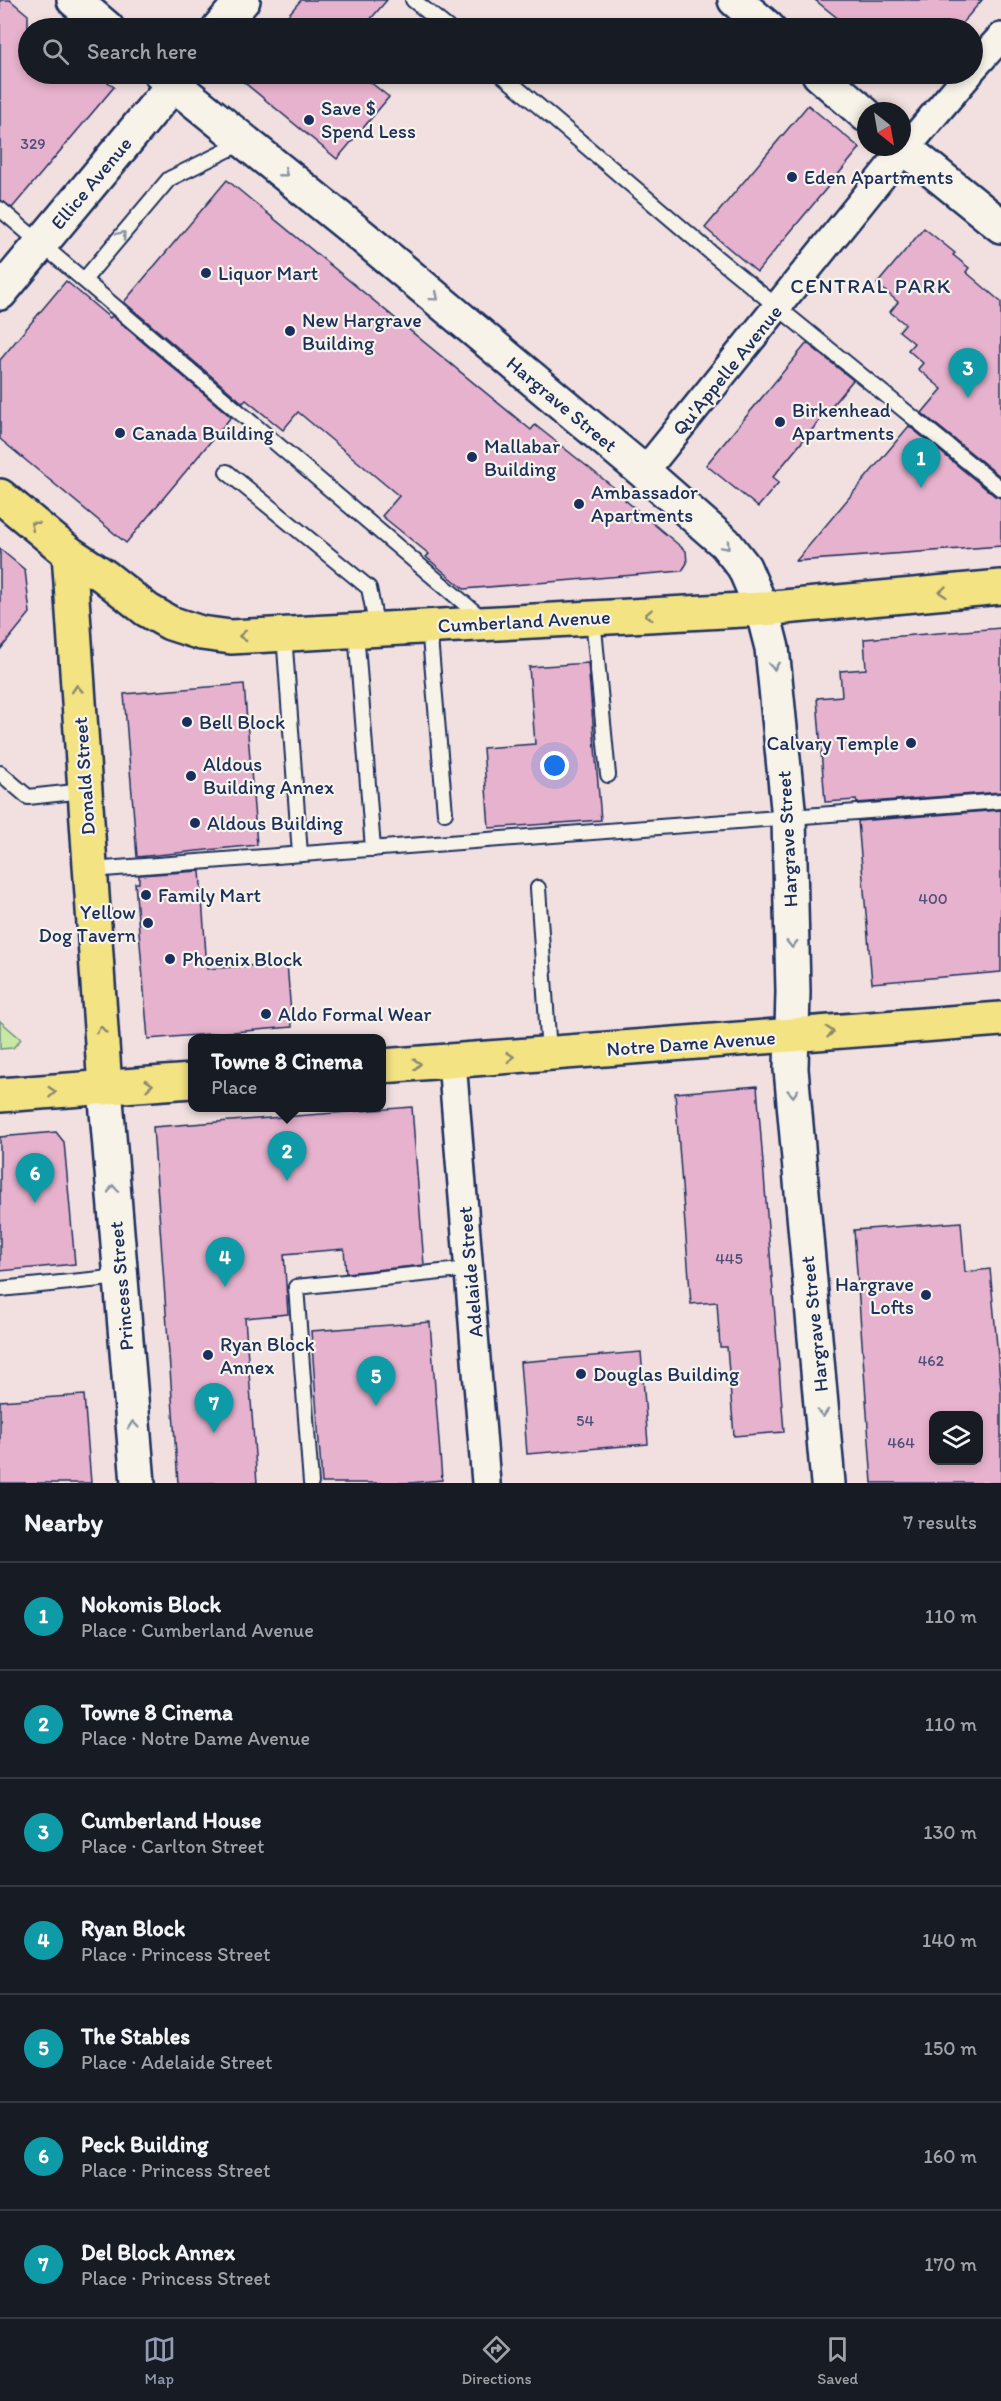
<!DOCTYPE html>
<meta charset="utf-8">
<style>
:root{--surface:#171b24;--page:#20242c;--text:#f1f3f6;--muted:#9ea1a6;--line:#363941;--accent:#919bb2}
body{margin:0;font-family:Itim,sans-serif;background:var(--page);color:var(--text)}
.controls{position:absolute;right:18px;bottom:18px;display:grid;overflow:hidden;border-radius:12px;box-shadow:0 3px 9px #0003}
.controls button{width:54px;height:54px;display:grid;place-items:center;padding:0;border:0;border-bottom:2px solid var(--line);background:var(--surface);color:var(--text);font:30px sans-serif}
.compass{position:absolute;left:857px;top:102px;width:54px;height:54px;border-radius:50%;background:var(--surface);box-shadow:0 3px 9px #0003;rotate:149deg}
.you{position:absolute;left:555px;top:766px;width:21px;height:21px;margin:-15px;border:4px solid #fff;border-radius:50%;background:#1a73e8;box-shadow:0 0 0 9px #1a73e833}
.badge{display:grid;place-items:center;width:39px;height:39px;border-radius:50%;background:var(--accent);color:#fff;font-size:20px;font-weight:700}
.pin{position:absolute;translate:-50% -50px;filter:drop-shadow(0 2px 3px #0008)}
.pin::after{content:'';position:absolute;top:32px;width:21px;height:18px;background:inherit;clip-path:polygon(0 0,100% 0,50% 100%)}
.popup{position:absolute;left:188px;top:1034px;width:198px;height:78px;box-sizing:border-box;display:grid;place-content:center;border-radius:12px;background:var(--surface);filter:drop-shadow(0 2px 4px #0005);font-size:20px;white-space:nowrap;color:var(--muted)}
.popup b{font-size:22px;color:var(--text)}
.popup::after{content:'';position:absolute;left:50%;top:100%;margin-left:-12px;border:12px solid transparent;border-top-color:var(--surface)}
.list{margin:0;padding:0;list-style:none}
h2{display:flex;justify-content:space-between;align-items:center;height:78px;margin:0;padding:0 24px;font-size:26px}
h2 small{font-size:20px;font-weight:400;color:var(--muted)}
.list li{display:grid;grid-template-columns:39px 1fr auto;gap:18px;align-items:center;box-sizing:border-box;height:108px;padding:0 24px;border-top:2px solid var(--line)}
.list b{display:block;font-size:22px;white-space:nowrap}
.list p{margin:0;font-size:20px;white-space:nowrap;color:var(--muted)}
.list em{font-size:20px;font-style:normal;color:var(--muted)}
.icon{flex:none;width:33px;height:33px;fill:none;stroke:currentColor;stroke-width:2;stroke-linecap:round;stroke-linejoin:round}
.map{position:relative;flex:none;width:1001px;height:1483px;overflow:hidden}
.search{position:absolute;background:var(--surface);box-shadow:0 3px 9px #0003;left:18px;right:18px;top:18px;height:66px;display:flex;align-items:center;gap:15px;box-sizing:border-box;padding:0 21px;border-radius:33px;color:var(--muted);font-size:22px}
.sheet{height:834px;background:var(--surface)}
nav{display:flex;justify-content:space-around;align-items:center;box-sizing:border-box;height:84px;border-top:2px solid var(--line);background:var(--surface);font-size:16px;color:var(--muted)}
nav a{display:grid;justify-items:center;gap:3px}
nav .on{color:var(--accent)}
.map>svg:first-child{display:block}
</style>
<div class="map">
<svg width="1001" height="1483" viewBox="0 0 1001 1483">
<rect width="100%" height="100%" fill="#f2e0e0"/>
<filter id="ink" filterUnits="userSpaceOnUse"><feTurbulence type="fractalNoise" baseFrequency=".0167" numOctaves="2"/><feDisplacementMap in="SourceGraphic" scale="12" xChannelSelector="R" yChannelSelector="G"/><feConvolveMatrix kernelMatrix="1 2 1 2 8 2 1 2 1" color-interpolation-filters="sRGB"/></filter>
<g filter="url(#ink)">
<!-- green -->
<path fill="#c7e9a3" stroke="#718c80" stroke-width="1.5" d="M0,1021L21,1039L13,1048L0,1049Z"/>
<!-- building -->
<g fill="#e7b2cd" stroke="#1b2f5e" stroke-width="1.5" fill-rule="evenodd">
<path d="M0,0H10L28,15V74H98L114,87L12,208L0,200Z"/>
<path d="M301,0H387L363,28H277Z"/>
<path d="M815,0H982L958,28H850Z"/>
<path d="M234,74H360L389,97L337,159Z"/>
<path d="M808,105L860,148L757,272L705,228Z"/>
<path d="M227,180L531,430L535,425L627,498L625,500L686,551L687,563L682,571L464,589L426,557L429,554L382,516L399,496L298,412L283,430L246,400L243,403L124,302Z"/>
<path d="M924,228L955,253L953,255L969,268L966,272L1001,302V477L922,413L942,389L918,369L923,363L908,350L914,343L899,331L905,324L890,312L898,302L877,284Z"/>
<path d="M66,281L110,318L112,316L231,417L126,543L0,439V360Z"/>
<path d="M807,343L853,380L773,477L779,482L758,507L706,465Z"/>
<path d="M909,426L995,496L1001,498V546L796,561Z"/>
<path d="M0,549L25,570L30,613L0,650Z"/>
<path d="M1001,628V792L857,803L856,800L825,802L817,698L842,696L840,671L866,669L864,639Z"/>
<path d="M588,663L601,820L489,828L483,748L535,744L529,667Z"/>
<path d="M244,684L257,845L137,857L124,694Z"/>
<path d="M1001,810V972L872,983L858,821Z"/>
<path d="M200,871L207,969L287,963L292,1027L148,1039L135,883H139V875Z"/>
<path d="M757,1086L784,1432L734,1436L727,1347H720L717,1302L691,1304L675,1093Z"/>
<path d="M412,1107L424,1265L346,1273L344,1249L284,1254L288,1314L245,1318L257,1483H178L153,1127Z"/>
<path d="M56,1132L64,1142L75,1264L0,1271V1137Z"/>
<path d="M961,1222L965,1272L990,1269L1001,1390V1483H872L854,1230ZM933,1416H978V1461H933Z"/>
<path d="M430,1322L442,1480L410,1483H322L311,1331Z"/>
<path d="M641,1352L648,1444L527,1454L520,1362Z"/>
<path d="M84,1395L91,1483H0V1401Z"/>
</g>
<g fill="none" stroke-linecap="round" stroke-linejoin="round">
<!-- service casing -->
<g stroke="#1b2f5e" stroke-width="18">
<g id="service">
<path d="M413,0L448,28"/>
<path d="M501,74L716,257L1001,489"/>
<path d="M0,209L484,620"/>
<path d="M84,280L169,179L244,142"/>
<path d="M227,472L369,588L377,629"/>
<path d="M593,618L608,775"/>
<path d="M429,626L445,813"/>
<path d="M356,631L373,849"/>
<path d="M284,634L300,854"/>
<path d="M0,773L28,797L84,791"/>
<path d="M91,870L1001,801"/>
<path d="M538,888L549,1053"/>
<path d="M0,1289L121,1277"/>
<path d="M311,1483L296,1287L470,1269"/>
</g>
</g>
<!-- minor casing -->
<g stroke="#1b2f5e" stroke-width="32">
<g id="minor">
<path d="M972,69L1001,37"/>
<path d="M644,472L888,169L969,74"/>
<path d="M452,1061L486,1483"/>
</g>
</g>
<!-- tertiary casing -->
<g stroke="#1b2f5e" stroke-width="38">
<g id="tertiary">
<path d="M74,0L107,28"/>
<path d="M735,0L768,28"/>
<path d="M161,74L363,237L644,472L725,543L744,567L762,609L772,648L789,818L793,992L791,1069L828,1483"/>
<path d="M819,74L866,115"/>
<path d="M902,146L1001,226"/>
</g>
</g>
<!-- secondary casing -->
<g stroke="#1b2f5e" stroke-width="38">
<g id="secondary">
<path d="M219,28L243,0"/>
<path d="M0,293L182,74"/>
<path d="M105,1088L138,1483"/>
</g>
</g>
<!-- primary casing -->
<g stroke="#1b2f5e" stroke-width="38">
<g id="primary">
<path d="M0,496L69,553L104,576L147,610L170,623L201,633L231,637L762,609L1001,587"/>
<path d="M69,553L105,1088"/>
<path d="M382,1066L1001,1019"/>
<path d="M0,1095L192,1081"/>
</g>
</g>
<!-- service -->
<use href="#service" stroke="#f7f3e8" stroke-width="14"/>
<!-- minor -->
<use href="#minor" stroke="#f7f3e8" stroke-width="27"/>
<!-- tertiary -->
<use href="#tertiary" stroke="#f7f3e8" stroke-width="33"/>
<!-- secondary -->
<use href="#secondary" stroke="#f7f3e8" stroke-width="33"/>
<!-- primary -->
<use href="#primary" stroke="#f4e382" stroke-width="33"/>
</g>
<!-- one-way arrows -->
<defs><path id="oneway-chevron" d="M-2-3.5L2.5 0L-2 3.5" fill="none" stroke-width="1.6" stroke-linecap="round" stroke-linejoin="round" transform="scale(1.5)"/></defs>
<g stroke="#8991a3">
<use href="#oneway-chevron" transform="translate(284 173) rotate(39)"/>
<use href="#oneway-chevron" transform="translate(122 235) rotate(-50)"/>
<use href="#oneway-chevron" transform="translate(435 297) rotate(40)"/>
<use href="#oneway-chevron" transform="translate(726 546) rotate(48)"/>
<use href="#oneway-chevron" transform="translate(774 666) rotate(84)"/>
<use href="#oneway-chevron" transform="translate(792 944) rotate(89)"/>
<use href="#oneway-chevron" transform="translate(793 1093) rotate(86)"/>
<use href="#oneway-chevron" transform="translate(113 1189) rotate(-95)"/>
<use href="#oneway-chevron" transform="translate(823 1413) rotate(86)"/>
<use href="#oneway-chevron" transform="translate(133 1425) rotate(-95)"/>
</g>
<g stroke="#888970">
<use href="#oneway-chevron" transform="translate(34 525) rotate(-140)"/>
<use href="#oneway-chevron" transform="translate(943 592) rotate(175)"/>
<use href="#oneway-chevron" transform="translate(649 615) rotate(177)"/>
<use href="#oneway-chevron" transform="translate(243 636) rotate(177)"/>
<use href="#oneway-chevron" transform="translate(77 689) rotate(-94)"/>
<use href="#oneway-chevron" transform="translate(101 1030) rotate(-94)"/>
<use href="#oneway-chevron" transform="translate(830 1032) rotate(-4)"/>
<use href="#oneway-chevron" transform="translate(510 1057) rotate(-4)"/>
<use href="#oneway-chevron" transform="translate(417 1064) rotate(-4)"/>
<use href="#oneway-chevron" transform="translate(149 1085) rotate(-5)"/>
<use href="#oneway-chevron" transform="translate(52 1092) rotate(-4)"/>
</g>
</g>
<!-- markers -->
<g fill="#1b2f5e" stroke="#f7f3e8" stroke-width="2">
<circle cx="309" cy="120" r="6"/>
<circle cx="792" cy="177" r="6"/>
<circle cx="206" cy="273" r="6"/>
<circle cx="290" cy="331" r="6"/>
<circle cx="780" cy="422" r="6"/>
<circle cx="120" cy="433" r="6"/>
<circle cx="472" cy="457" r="6"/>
<circle cx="579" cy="504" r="6"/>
<circle cx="187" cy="722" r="6"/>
<circle cx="911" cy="743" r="6"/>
<circle cx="191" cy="776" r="6"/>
<circle cx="195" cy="823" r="6"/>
<circle cx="146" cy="895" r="6"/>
<circle cx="148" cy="923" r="6"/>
<circle cx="170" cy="959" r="6"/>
<circle cx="266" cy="1014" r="6"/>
<circle cx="926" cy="1295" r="6"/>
<circle cx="208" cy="1355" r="6"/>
<circle cx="581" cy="1374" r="6"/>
</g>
<g text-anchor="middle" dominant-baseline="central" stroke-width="4.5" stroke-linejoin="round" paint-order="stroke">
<!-- number labels -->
<g font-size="16" fill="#4e507a">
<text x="33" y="143">329</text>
<text x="933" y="898">400</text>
<text x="729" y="1258">445</text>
<text x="931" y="1360">462</text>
<text x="585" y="1420">54</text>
<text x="901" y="1442">464</text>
</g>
<!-- poi labels -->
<g font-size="20" fill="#1b2f5e" stroke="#f7f3e8" text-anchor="start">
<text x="321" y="108">Save $<tspan x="321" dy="23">Spend Less</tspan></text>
<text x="804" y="177">Eden Apartments</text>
<text x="218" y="273">Liquor Mart</text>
<text x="302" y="320">New Hargrave<tspan x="302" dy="23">Building</tspan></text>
<text x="792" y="410">Birkenhead<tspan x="792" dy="23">Apartments</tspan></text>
<text x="132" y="433">Canada Building</text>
<text x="484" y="446">Mallabar<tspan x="484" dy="23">Building</tspan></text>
<text x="591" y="492">Ambassador<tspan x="591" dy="23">Apartments</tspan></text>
<text x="199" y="722">Bell Block</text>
<text x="899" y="743" text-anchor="end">Calvary Temple</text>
<text x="203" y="764">Aldous<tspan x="203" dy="23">Building Annex</tspan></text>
<text x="207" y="823">Aldous Building</text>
<text x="158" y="895">Family Mart</text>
<text x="136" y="912" text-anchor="end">Yellow<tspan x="136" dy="23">Dog Tavern</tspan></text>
<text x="182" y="959">Phoenix Block</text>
<text x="278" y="1014">Aldo Formal Wear</text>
<text x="914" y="1284" text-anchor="end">Hargrave<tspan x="914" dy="23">Lofts</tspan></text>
<text x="220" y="1344">Ryan Block<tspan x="220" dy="23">Annex</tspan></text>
<text x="593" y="1374">Douglas Building</text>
</g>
<!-- street labels -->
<g font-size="20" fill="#1b2f5e" stroke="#f7f3e8">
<text transform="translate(91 183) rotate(-50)">Ellice Avenue</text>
<text transform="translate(727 370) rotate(-51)">Qu'Appelle Avenue</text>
<text transform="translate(562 404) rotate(40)">Hargrave Street</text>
<text transform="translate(524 621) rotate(-3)">Cumberland Avenue</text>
<text transform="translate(84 776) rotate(-94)">Donald Street</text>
<text transform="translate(787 839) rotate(-93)">Hargrave Street</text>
<text transform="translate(691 1043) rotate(-4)">Notre Dame Avenue</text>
<text transform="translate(470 1272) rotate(-95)">Adelaide Street</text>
<text transform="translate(121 1286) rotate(-95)">Princess Street</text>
<text transform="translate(814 1324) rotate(-96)">Hargrave Street</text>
</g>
<!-- neighbourhood labels -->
<g font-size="21" letter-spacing="1.5" fill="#1b2f5e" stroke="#f7f3e8">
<text x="871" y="285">CENTRAL PARK</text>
</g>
</g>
</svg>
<div class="controls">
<button><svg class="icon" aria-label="layers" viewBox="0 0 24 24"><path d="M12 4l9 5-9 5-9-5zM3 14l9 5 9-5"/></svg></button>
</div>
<svg class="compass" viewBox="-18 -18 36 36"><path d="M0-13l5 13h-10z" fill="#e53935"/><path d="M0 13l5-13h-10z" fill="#9ea1a6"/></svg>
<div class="you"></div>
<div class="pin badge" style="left:921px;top:488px;background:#0f9aa8">1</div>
<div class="pin badge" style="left:287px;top:1181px;background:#0f9aa8">2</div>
<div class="popup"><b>Towne 8 Cinema</b>Place</div>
<div class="pin badge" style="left:968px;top:398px;background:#0f9aa8">3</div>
<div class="pin badge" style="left:225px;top:1287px;background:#0f9aa8">4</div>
<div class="pin badge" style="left:376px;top:1406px;background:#0f9aa8">5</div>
<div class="pin badge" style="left:35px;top:1203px;background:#0f9aa8">6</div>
<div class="pin badge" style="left:214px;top:1433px;background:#0f9aa8">7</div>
<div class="search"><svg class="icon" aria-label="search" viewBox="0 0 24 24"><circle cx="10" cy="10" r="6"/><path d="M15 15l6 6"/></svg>Search here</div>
</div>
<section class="sheet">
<h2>Nearby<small>7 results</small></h2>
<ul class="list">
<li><span class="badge" style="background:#0f9aa8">1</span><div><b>Nokomis Block</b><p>Place · Cumberland Avenue</p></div><em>110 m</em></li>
<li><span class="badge" style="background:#0f9aa8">2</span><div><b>Towne 8 Cinema</b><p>Place · Notre Dame Avenue</p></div><em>110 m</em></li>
<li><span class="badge" style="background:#0f9aa8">3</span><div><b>Cumberland House</b><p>Place · Carlton Street</p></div><em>130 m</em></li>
<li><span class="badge" style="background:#0f9aa8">4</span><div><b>Ryan Block</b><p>Place · Princess Street</p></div><em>140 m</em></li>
<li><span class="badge" style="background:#0f9aa8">5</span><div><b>The Stables</b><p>Place · Adelaide Street</p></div><em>150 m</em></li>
<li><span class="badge" style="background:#0f9aa8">6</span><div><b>Peck Building</b><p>Place · Princess Street</p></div><em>160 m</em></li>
<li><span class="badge" style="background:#0f9aa8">7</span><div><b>Del Block Annex</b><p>Place · Princess Street</p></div><em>170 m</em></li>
</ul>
</section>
<nav>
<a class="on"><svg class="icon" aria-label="map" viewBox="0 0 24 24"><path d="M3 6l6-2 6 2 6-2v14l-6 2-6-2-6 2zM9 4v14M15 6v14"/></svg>Map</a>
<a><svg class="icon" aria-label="directions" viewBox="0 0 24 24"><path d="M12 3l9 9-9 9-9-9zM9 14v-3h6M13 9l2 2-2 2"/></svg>Directions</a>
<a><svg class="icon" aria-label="saved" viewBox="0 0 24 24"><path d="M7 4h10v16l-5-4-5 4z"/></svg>Saved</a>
</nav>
